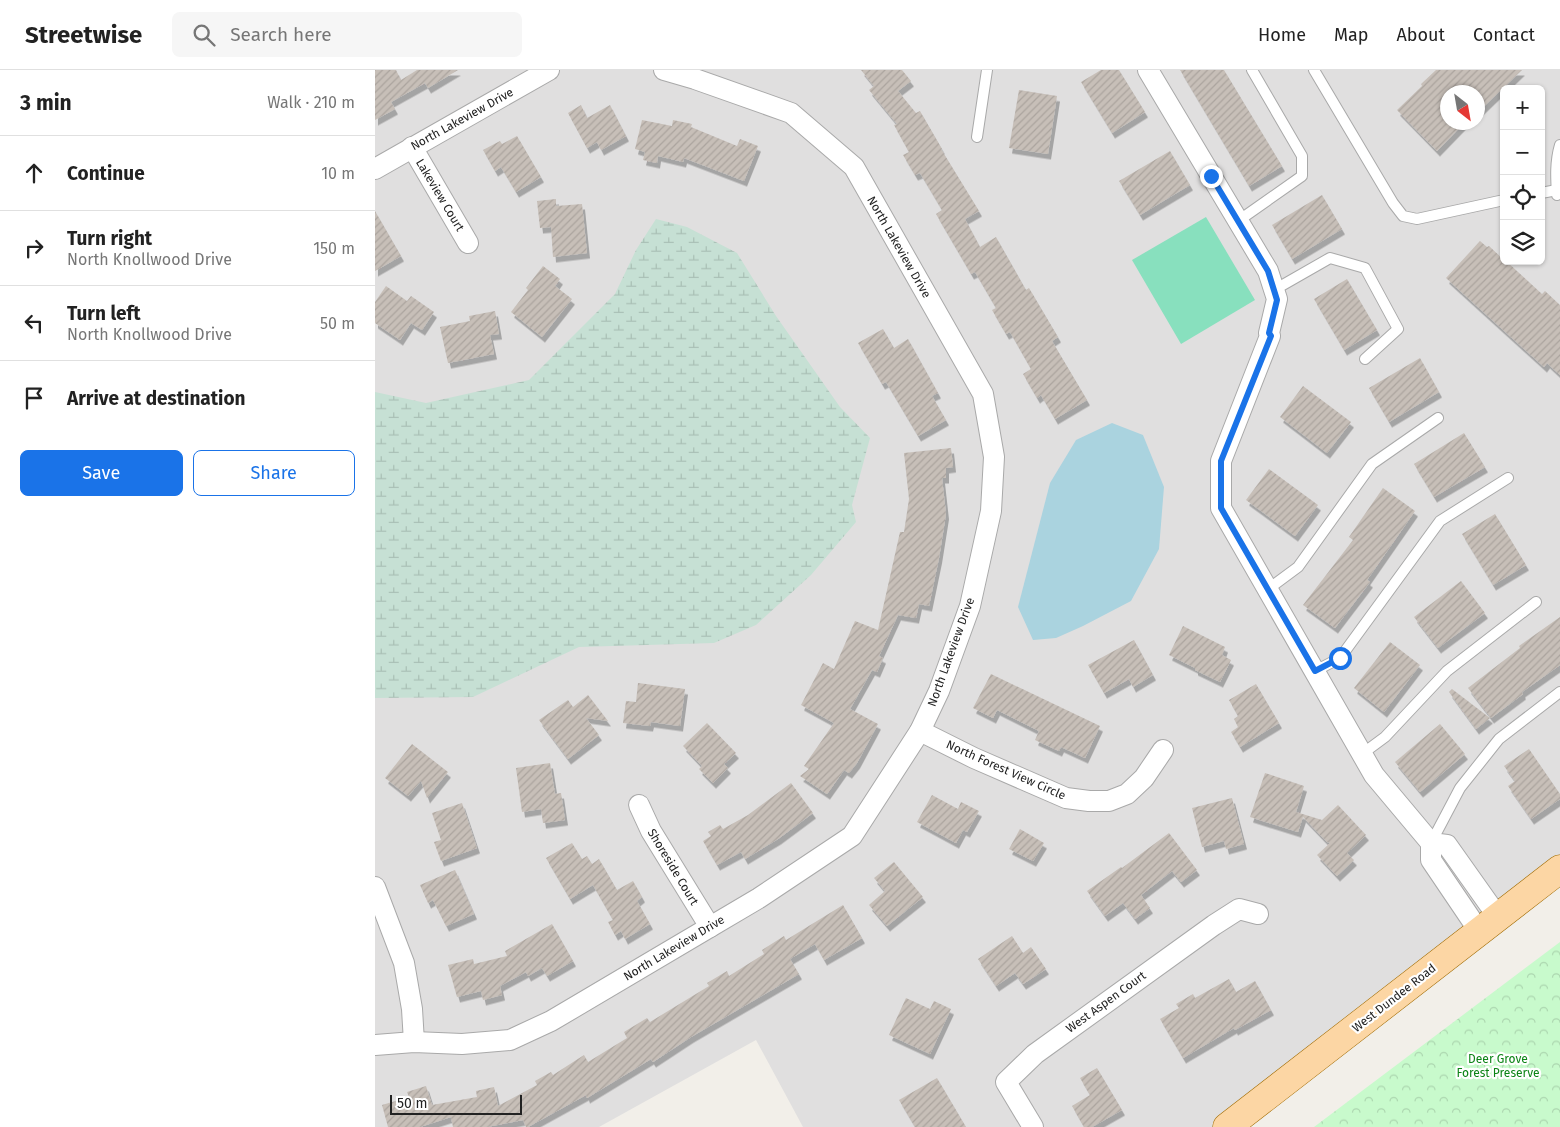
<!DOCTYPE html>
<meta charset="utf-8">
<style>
:root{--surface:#fff;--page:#f6f6f6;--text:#222;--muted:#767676;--line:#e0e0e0;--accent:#1a73e8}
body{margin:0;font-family:"Fira Sans",sans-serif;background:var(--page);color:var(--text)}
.controls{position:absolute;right:15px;top:15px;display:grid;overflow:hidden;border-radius:8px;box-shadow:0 1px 4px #0004}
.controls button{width:45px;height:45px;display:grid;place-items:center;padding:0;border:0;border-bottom:1px solid var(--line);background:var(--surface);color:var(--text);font:25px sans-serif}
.compass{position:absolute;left:1065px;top:15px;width:45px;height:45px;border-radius:50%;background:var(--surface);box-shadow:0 1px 4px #0004;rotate:149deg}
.scale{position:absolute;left:15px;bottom:12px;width:132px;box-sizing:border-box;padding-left:5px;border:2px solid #222;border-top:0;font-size:14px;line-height:18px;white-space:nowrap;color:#222;-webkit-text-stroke:4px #fff;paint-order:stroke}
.stop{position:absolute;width:15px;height:15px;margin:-11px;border:4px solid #1a73e8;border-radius:50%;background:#fff}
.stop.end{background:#1a73e8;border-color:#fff;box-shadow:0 1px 5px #0008}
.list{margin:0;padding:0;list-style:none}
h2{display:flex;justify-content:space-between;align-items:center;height:65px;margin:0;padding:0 20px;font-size:21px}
h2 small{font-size:16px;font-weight:400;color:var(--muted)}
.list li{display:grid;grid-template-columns:32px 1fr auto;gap:15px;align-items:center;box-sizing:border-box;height:75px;padding:0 20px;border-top:1px solid var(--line)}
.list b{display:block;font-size:19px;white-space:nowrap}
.list p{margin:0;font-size:16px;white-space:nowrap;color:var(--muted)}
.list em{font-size:16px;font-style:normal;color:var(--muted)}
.actions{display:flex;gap:10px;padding:15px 20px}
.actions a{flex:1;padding:11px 0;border:1px solid var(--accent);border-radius:8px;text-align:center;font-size:18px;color:var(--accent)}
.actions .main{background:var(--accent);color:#fff}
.icon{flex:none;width:28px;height:28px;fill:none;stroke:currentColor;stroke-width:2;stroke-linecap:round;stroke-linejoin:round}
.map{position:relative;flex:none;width:1185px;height:1057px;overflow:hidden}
header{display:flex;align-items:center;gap:30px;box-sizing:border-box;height:70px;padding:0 25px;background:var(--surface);border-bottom:1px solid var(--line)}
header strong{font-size:24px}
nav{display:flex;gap:28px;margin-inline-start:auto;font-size:18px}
.search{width:350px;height:45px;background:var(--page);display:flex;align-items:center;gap:12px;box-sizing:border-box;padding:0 18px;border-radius:8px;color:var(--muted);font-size:19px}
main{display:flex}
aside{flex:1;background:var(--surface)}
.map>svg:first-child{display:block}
</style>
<header>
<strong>Streetwise</strong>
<div class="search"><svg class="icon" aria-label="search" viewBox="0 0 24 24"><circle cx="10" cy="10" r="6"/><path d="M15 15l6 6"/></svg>Search here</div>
<nav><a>Home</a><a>Map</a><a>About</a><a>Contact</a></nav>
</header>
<main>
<aside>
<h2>3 min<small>Walk · 210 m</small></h2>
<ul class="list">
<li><svg class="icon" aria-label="ahead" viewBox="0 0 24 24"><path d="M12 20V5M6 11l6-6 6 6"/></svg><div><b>Continue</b></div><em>10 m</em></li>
<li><svg class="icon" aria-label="right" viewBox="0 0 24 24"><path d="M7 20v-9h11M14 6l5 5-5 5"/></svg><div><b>Turn right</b><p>North Knollwood Drive</p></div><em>150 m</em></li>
<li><svg class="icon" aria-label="left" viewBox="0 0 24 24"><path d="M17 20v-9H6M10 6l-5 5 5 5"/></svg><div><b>Turn left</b><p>North Knollwood Drive</p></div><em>50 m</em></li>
<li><svg class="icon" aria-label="arrive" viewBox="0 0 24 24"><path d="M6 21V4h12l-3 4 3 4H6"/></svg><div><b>Arrive at destination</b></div></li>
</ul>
<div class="actions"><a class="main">Save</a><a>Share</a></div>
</aside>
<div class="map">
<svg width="1185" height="1057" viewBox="0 0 1185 1057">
<defs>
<pattern id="wetland-marsh" width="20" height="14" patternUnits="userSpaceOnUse" patternTransform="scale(1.25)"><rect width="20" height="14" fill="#c6e0d4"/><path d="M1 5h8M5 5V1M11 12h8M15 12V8" fill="none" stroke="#aac0b6"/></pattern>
<pattern id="park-crowns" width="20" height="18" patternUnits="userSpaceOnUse" patternTransform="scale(1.25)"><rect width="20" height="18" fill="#c8facc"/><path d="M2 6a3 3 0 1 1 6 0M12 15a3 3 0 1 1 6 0" fill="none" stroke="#acd6af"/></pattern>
<pattern id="building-hatch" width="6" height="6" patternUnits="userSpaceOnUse" patternTransform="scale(1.25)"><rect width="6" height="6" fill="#c7bfb8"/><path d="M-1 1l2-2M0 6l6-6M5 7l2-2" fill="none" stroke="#aba49e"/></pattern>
<filter id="shadow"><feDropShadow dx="3" dy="5.5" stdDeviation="0" flood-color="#0004"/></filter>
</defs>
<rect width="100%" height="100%" fill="#f2efe9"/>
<!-- residential -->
<path fill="#e0dfdf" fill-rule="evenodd" d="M0,0H1185V803L854,1057H428L381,970L224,1057H0ZM1129,19H1166V191H1129ZM1072,22H1102V52H1072Z"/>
<!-- wetland -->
<path fill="url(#wetland-marsh)" d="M281,149L312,157L362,183L401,246L465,337L495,368L477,435L481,452L436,505L381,555L339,573L204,577L98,627L0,628V322L51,333L154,310L240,224L261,180Z"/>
<!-- park -->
<path fill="url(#park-crowns)" d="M1185,872V1057H939Z"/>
<!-- pitch -->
<path fill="#88e0be" d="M831,147L880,230L806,274L757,190Z"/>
<!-- water -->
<path fill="#aad3df" d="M737,353L768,365L789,417L784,479L756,531L708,556L681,568L658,570L643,537L675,413L701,370Z"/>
<!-- building -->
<g fill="url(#building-hatch)" filter="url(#shadow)">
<path d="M0,0H21L26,10L42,0H83L53,18L50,13L16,32L20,39L0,50Z"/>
<path d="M486,0H527L536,11L523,21L541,43L545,41L567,79H566L604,141L590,149L605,177L621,167L651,220L654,218L683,267L677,271L712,330L680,349L666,325L662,328L648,304L656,299L635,262L631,264L617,240L621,238L600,202L596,204L561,144L567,140L545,103L540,105L528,85L534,82L519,55L522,54L494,20L499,16Z"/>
<path d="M726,0H744L770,42L737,63L706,12Z"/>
<path d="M805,0H849L907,96L874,116Z"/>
<path d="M1061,0H1147L1102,43V22H1072V52H1090L1062,81L1022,40L1047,16L1046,14Z"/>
<path d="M644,20L682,26L673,84L634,78Z"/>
<path d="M206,35L212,48L235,35L251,66L226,80L222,72L212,78L193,43Z"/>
<path d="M267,50L297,56L298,50L317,54L316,57L362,76L365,69L383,76L369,111L309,88L308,92L283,86L282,93L268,90L270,82L260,79Z"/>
<path d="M142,66L166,107L141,122L126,97L120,101L108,80L125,71L127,74Z"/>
<path d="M795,81L815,115L765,145L744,111Z"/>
<path d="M947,125L967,159L917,189L897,155Z"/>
<path d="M181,129V136L207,134L212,183L178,187L176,157L165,158L162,131Z"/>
<path d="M0,141L26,186L0,201Z"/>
<path d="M1105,171L1112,177L1114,176L1129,190V191H1131L1167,224L1170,221L1185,235V305L1172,293L1169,297L1071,208Z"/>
<path d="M168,196L185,209L180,216L197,229L167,267L136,242L153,220L151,218Z"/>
<path d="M972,209L1002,260L969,280L939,229Z"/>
<path d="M11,216L32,231L36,226L59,242L47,260L36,253L25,270L0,253V232Z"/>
<path d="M120,241L124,264L115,265L119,284L73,293L65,257L95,251L94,246Z"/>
<path d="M508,259L519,278L533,269L563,323L557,326L571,350L543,366L511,312L507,314L483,273Z"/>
<path d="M1045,288L1064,322L1014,352L994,318Z"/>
<path d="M928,316L976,352L952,383L905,347Z"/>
<path d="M1089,363L1110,397L1059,427L1039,394Z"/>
<path d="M576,378L578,397L571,398V408H567L571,444L564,488L554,536L544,534L541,548L523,545L504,586L508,588L502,602L497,600L475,639L503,654L482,693L474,703L469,700L452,724L425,706L434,699L429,696L459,653L426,635L448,593L459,599L480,551L503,560L525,462H529L534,429L529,383Z"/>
<path d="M894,399L943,435L920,466L871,430Z"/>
<path d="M1008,418L1040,441L992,510L995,512L960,558L928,535L978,470L974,467Z"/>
<path d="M1120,444L1151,495L1118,515L1087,464Z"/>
<path d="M1086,511L1110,543L1063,578L1039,547Z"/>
<path d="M1185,547V595L1147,622L1148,624L1116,648L1093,618L1145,578L1144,576Z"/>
<path d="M808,556L850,577L847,585L856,590L845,612L820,600V598L794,585Z"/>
<path d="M759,570L778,605L758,617L754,609L729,623L713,595Z"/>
<path d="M1015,572L1045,595L1009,642L979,618Z"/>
<path d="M616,604L725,656L710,688L686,677L684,681L660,670L664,661L622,640L618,648L598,638Z"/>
<path d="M263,613L310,619L305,656L276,652L275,656L248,653L251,631L261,632Z"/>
<path d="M881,614L904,653L865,677L856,662L863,657L859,649L863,646L854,630Z"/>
<path d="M1077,619L1115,648L1101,659L1074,622Z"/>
<path d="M213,625L233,651L211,648L224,665L193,689L164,650L193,630L198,637Z"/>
<path d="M332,653L361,683L349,694L353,698L338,713L324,699L327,696L308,676Z"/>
<path d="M1065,654L1090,684L1045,722L1020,692Z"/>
<path d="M37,674L73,702L52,728L46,711L33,726L10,708Z"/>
<path d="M1154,679L1185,724V729L1156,749L1133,716L1140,711L1129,696Z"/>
<path d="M175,693L180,724L186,723L190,750L168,753L166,739L147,742L141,698Z"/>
<path d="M890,703L929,716L921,742L947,750L963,735L991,765L972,783L979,790L962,806L942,785L955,773L952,772L928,747L923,762L875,747Z"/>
<path d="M416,713L438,743L403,769L370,789L366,782L342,795L328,771L336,766L333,762L345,755L348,759L373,745Z"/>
<path d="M557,725L583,739L586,732L604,741L592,762L588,760L581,773L542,752Z"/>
<path d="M857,728L869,774L851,779L849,771L827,777L817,738Z"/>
<path d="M87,733L102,778L66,791L59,772L66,770L57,743Z"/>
<path d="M645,759L669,773L658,791L634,779Z"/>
<path d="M794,763L822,800L806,812L797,801L766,825L775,838L760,849L748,833L730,846L712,821L746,797L747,798Z"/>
<path d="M197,773L207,789L212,786L217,794L224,789L242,820L258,811L267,827L262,831L275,854L250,869L246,861L240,865L233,852L238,850L218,815L195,829L171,788Z"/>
<path d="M519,792L548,827L512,856L494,835L510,821L499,808Z"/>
<path d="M80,800L99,844L71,856L58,830L53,833L45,815Z"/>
<path d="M468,835L487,868L449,890L440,874L415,889L424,904L316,967L278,992L276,989L212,1028L211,1025L153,1057H151L148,1050L112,1057H78L76,1047L45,1057H13L7,1035L34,1027L32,1022L51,1016L57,1035L102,1027L101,1021L119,1017L123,1036L162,1015L160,1011L176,1002L178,1005L209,985L213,992L252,968L249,962L272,948L275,952L334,916L332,913L352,901L354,906L389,884L387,880L409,866L411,870Z"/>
<path d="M177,854L198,891L172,906L167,898L153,906L151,902L125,916L127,925L108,930L106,921L82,927L73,895L98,889L99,894L132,886L130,881Z"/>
<path d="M637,866L648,883L656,877L671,899L648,914L640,903L621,916L603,889Z"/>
<path d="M854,909L861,922L880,911L896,940L860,960L859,958L808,988L785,949L804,938L801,934L818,924L820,928Z"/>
<path d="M531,928L555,939L559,931L576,939L555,984L514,965Z"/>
<path d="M722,998L747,1040L717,1057H709L697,1036L715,1025L705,1008Z"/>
<path d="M562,1008L591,1057H540L524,1030Z"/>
</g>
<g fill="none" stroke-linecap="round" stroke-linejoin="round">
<!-- service casing -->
<g stroke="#a9a9a9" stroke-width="12">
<g id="service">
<path d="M939,0L1018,133L1028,146L1042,149L1129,130"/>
<path d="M602,67L612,0"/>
<path d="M1166,123L1182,120"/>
<path d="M1182,125C1181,108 1180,92 1185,75"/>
<path d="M863,151L927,106V86L877,0"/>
<path d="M899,220L955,188L990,198L1023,259L990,289"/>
<path d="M892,520L923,497L997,394L1063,348"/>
<path d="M940,601L965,588L1065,451L1133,408"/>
<path d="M987,684L1010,667L1072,601L1161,532"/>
<path d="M1056,773L1085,718L1124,669L1185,622"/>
</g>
</g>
<!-- minor casing -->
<g stroke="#a9a9a9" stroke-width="22">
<g id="minor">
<path d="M773,0L893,201L902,229L894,263L895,266L846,391V438L999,705L1056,773V790L1104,861"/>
<path d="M37,77L93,173"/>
<path d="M0,99L174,0"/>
<path d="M545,661L599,688L691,728L714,731H734L752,724L769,708L788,680"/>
<path d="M264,735L276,761L335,857"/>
<path d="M1056,773L1072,775L1123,847"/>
<path d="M0,817L29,893L37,939L39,972"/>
<path d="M0,975L39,972L87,974L135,970L176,951L335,857L384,828L477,766L545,661L564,621L595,536L616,441L619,387L608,324L479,97L416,43L320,9L289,0"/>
<path d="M658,1057L631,1012L660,984L839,855L864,839L883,844"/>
</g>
</g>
<!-- primary casing -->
<g stroke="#a06b00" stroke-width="29">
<path id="primary" d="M852,1057L1185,799"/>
</g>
<!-- service -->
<use href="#service" stroke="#fff" stroke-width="10"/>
<!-- minor -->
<use href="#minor" stroke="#fff" stroke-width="20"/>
<!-- primary -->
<use href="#primary" stroke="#fcd6a4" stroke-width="28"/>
</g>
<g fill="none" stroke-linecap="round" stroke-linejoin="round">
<!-- route -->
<path stroke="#1a73e8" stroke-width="6" d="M836,106L893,201L902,230L894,263L896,266L846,391V438L940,601L965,588"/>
</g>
<g text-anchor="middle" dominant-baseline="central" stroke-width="4.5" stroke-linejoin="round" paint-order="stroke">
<!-- street labels -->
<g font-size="12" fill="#222" stroke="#fff">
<text transform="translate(87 49) rotate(-29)">North Lakeview Drive</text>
<text transform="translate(65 125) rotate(59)">Lakeview Court</text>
<text transform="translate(524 177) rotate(60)">North Lakeview Drive</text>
<text transform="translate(576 582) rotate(-70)">North Lakeview Drive</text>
<text transform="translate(631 700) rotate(24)">North Forest View Circle</text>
<text transform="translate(298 797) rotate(59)">Shoreside Court</text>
<text transform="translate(299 878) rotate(-31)">North Lakeview Drive</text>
<text transform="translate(1019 928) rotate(-38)">West Dundee Road</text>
<text transform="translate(731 932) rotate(-36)">West Aspen Court</text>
</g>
<!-- park labels -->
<g font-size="12" fill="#0c8416" stroke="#fff">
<text x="1123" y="989">Deer Grove<tspan x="1123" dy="14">Forest Preserve</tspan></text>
</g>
</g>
</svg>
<div class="controls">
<button>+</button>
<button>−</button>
<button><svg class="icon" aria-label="locate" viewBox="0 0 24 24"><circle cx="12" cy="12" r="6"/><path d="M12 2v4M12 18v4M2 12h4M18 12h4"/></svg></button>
<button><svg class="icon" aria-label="layers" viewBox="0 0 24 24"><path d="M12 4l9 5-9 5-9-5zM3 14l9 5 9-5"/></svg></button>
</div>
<svg class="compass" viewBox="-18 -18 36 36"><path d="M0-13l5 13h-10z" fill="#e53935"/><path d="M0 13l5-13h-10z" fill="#767676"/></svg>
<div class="scale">50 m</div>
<div class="stop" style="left:965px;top:588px"></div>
<div class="stop end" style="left:836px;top:106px"></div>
</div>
</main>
